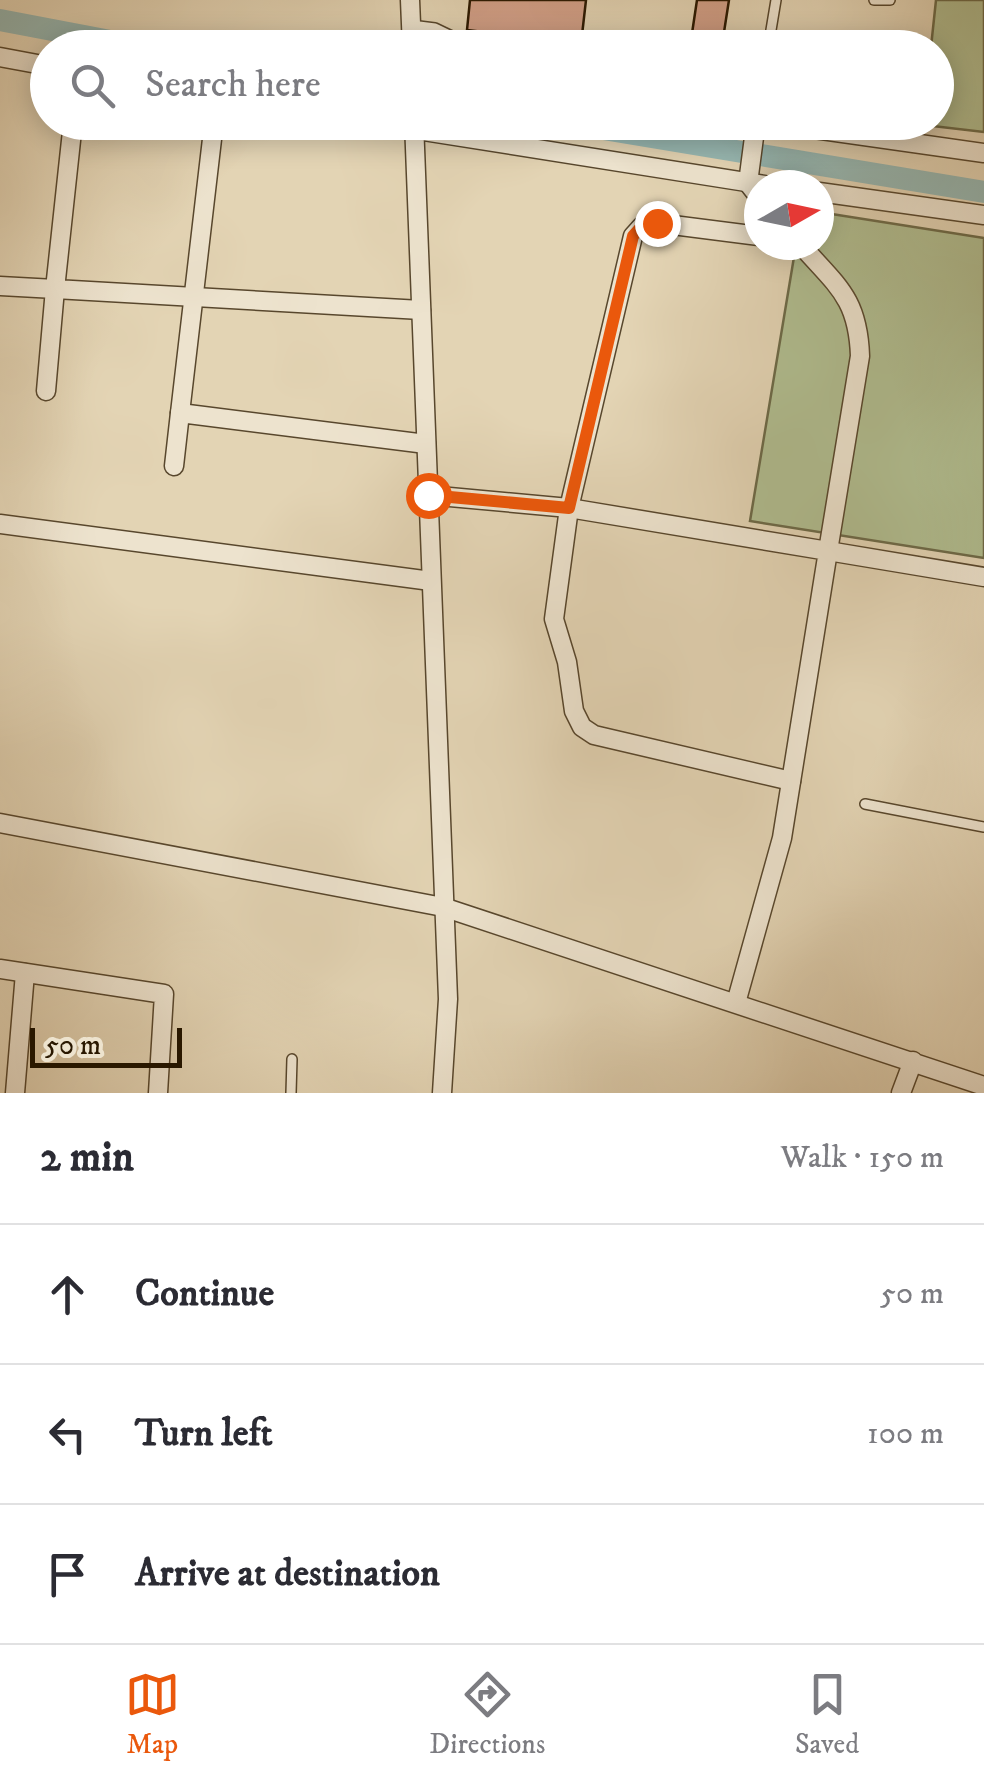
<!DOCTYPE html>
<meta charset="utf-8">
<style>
:root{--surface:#fff;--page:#f7f7f7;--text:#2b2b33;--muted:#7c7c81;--line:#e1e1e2;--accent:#ea580c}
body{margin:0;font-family:"IM FELL DW Pica",serif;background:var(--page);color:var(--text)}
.compass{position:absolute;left:744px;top:170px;width:90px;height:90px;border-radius:50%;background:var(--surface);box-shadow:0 5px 25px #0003;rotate:81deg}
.scale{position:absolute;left:30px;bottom:25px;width:152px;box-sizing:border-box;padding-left:10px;border:5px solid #2a1800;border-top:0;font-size:28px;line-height:35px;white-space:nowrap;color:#2a1800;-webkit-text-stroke:8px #ede3ce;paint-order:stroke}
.stop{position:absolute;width:30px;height:30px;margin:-22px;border:8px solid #ea580c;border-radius:50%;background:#fff}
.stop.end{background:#ea580c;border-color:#fff;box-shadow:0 2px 10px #0008}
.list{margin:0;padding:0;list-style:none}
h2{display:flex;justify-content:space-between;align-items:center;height:130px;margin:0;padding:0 40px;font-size:42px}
h2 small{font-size:32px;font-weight:400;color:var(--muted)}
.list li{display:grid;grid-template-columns:65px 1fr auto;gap:30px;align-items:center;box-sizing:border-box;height:140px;padding:0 40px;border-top:2px solid var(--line)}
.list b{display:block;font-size:38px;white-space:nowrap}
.list em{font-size:32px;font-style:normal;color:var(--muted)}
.icon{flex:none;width:55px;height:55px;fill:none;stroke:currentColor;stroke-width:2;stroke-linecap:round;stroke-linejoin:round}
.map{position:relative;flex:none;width:984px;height:1093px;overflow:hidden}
.search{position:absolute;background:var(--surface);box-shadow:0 5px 25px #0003;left:30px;right:30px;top:30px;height:110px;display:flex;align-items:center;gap:25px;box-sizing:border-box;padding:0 35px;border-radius:55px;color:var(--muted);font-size:38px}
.sheet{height:550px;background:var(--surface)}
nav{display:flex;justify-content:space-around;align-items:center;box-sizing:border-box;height:140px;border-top:2px solid var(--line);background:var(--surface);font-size:28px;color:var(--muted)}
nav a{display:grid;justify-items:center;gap:5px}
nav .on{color:var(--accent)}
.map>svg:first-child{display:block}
</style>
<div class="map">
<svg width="984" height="1093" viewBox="0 0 984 1093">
<rect width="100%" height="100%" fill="#e3d4b4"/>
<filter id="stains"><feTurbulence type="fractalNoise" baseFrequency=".002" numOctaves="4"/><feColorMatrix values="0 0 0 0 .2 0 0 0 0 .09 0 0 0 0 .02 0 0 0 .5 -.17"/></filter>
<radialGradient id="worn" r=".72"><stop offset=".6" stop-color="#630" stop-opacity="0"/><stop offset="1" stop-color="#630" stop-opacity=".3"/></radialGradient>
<!-- green -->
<g fill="#b0bd90" stroke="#6d6a48" stroke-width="2.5">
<path d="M936,0H984V132L924,125L936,122V48L931,47Z"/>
<path d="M819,212L984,238V558L750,521L796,245H819Z"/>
</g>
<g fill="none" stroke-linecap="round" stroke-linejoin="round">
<!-- canal -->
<g stroke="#96b7b2" stroke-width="22">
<path d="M0,20L147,48"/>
<path d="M561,122L984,192"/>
</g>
</g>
<!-- building -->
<g fill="#d2a088" stroke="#2a1800" stroke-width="2.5">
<path d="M470,0H586L581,44L467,30Z"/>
<path d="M697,0H729L722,45L691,40Z"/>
</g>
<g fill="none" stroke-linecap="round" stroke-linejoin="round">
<!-- service casing -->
<g stroke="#58472d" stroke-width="12">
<g id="service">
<path d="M874,0H890"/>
<path d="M411,25L435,28L460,40L541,48"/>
<path d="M768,48L776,0"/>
<path d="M865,804L984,827"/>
<path d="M291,1093L292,1059"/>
</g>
</g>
<!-- minor casing -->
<g stroke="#58472d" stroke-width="21">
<g id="minor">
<path d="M410,0L412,48"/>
<path d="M0,57L48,66"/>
<path d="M73,122L55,289L421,310"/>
<path d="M366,122L765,185"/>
<path d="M414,122L448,999L442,1093"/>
<path d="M765,122L984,153"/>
<path d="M755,192L748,183L756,122"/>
<path d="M819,192L984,215"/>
<path d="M759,236L657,223L642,226L633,236L569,508L554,619L567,662L574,711L582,727L594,735L791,781"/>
<path d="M801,245C837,286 858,298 860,356L828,551L984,577"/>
<path d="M0,286L55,289L46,391"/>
<path d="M180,413L214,122"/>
<path d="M174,466L180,413L426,444"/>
<path d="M428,495L569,508L828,551L782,838L736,1003"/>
<path d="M0,524L431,581"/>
<path d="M0,823L443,907L984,1086"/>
<path d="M0,969L164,994L158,1093"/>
<path d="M15,1093L25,973"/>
<path d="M901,1093L913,1061"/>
</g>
</g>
<!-- service -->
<use href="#service" stroke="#ede3ce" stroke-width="9"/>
<!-- minor -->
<use href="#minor" stroke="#ede3ce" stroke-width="18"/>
</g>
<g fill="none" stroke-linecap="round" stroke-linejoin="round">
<!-- route -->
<path stroke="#ea580c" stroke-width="12" d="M428,495L569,508L633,236L642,226L657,223"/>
</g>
<rect width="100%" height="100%" filter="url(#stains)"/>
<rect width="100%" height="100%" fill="url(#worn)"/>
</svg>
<svg class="compass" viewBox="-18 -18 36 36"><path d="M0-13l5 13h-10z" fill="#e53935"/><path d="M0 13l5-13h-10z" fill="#7c7c81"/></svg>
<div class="scale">50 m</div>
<div class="stop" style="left:428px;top:495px"></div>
<div class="stop end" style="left:657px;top:223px"></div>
<div class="search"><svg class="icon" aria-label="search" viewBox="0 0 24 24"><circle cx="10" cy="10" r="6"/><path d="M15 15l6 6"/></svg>Search here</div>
</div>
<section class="sheet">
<h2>2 min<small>Walk · 150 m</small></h2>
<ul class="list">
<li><svg class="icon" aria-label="ahead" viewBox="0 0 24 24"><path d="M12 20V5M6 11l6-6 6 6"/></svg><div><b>Continue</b></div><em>50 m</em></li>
<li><svg class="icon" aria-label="left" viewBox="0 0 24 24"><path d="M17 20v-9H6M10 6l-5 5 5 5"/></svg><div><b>Turn left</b></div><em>100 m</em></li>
<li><svg class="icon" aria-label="arrive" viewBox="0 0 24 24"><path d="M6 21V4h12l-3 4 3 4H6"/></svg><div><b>Arrive at destination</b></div></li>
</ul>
</section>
<nav>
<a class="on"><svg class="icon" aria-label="map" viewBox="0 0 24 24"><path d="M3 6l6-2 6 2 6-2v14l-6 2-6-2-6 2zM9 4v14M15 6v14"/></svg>Map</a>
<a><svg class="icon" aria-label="directions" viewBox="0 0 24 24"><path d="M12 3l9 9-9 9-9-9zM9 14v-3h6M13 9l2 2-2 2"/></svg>Directions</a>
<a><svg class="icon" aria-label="saved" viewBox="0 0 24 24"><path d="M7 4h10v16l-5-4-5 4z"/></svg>Saved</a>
</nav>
